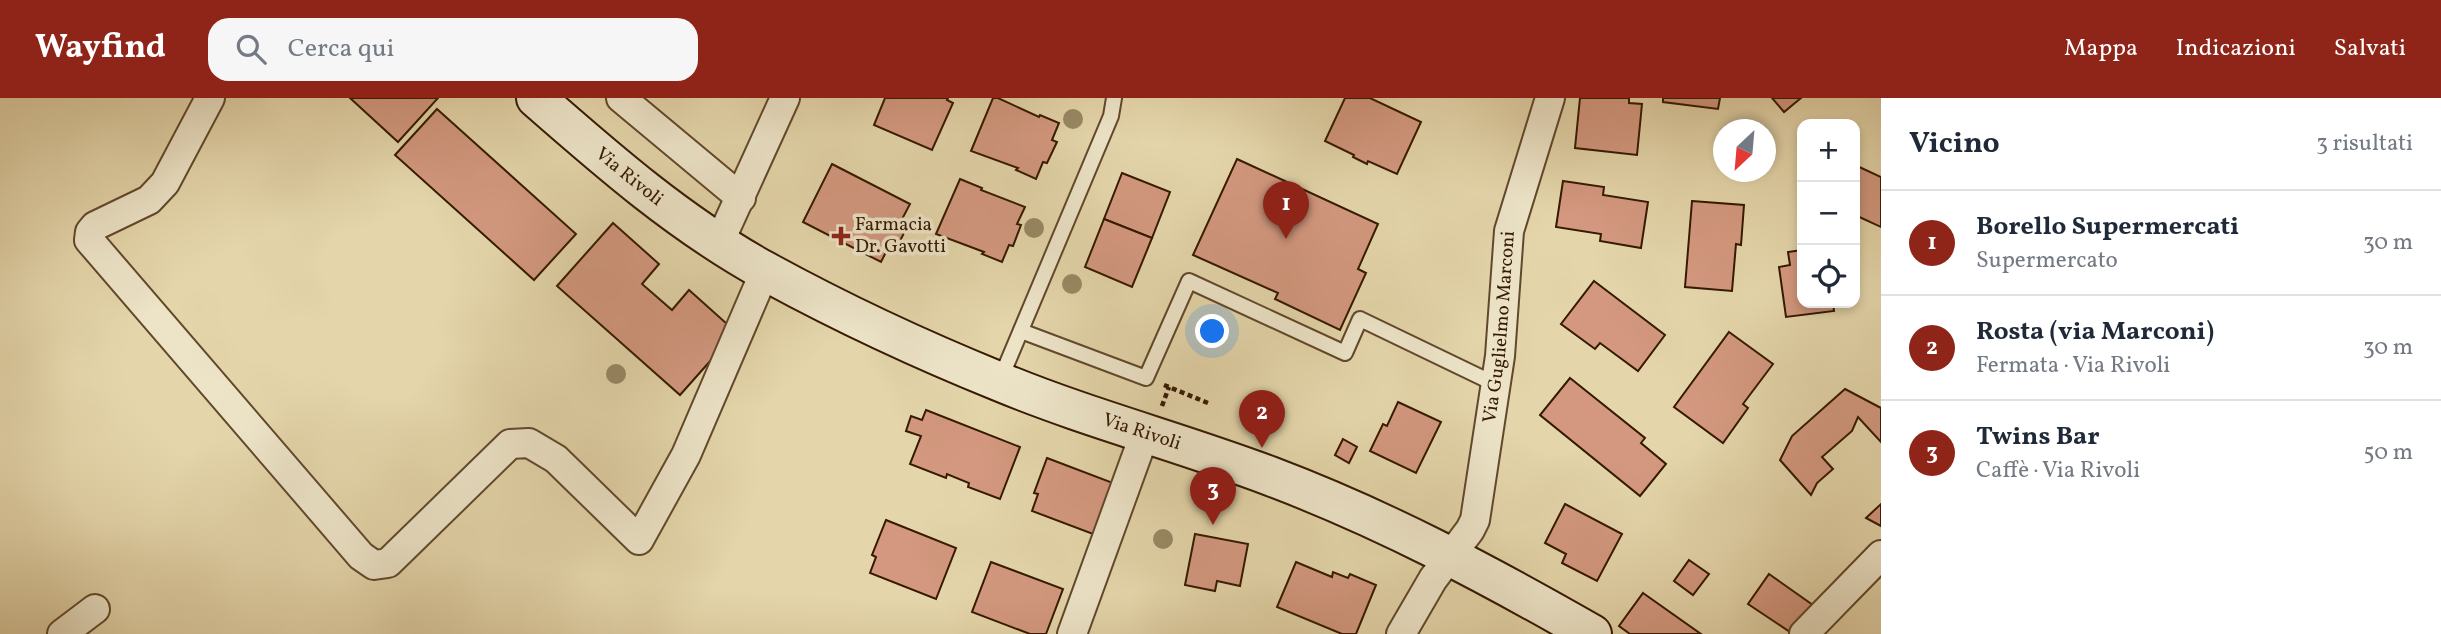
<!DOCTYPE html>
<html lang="it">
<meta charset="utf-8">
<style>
:root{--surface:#fff;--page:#f6f6f7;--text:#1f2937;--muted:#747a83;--line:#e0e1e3;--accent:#8f2418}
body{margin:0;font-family:Vollkorn,serif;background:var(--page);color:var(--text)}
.controls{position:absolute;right:21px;top:21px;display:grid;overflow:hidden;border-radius:14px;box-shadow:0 4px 10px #0003}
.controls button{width:63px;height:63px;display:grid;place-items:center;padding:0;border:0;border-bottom:2px solid var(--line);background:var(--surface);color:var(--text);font:35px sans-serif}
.compass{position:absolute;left:1713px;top:21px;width:63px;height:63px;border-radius:50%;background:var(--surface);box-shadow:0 4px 10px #0003;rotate:206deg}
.you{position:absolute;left:1213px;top:234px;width:24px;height:24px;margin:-18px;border:5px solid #fff;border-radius:50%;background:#1a73e8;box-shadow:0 0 0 10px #1a73e833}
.badge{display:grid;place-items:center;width:46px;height:46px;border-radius:50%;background:var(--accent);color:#fff;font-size:23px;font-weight:700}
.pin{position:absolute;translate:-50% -58px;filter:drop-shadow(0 2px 4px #0008)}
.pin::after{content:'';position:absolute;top:37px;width:24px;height:21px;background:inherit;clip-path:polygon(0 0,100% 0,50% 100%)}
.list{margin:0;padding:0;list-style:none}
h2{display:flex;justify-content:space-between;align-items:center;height:91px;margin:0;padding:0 28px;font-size:30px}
h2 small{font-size:23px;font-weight:400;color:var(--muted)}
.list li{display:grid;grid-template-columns:46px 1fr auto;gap:21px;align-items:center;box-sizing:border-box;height:105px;padding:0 28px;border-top:2px solid var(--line)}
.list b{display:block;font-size:26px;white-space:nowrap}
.list p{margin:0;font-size:23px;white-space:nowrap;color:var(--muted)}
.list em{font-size:23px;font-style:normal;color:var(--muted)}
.icon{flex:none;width:38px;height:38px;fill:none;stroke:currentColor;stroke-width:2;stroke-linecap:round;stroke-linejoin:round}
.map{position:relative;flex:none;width:1881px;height:536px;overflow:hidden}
header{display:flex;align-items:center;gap:42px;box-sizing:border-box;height:98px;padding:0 35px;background:var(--accent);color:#fff}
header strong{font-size:33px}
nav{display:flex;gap:38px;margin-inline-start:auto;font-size:24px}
.search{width:490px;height:63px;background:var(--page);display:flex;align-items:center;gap:18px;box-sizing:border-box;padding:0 24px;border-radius:21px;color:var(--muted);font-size:26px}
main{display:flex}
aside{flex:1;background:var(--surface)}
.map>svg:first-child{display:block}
</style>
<header>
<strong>Wayfind</strong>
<div class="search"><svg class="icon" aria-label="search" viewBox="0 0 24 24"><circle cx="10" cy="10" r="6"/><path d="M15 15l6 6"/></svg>Cerca qui</div>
<nav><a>Mappa</a><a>Indicazioni</a><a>Salvati</a></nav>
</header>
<main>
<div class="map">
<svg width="1881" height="536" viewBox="0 0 1881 536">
<rect width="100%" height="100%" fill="#e4d5aa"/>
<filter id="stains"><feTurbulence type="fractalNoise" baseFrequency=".00286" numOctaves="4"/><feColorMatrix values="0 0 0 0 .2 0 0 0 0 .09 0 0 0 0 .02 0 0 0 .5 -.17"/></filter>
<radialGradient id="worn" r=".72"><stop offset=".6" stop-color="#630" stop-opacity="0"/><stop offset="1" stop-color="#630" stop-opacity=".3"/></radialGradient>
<!-- building -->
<g fill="#d3987f" stroke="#351901" stroke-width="2">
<path d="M350,0H438L398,44Z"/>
<path d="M885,0H948L947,2L953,5L932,52L874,27Z"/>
<path d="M993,0H998L1039,19L1040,17L1059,25L1052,42L1057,44L1047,65L1043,64L1036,81L1016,72L1018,70L971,53Z"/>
<path d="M1345,0H1370L1421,24L1397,76L1368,63L1367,66L1353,59L1354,57L1325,43Z"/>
<path d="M1580,0H1629V5L1642,6L1637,57L1575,50Z"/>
<path d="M1663,0H1720L1718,11L1663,4Z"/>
<path d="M1772,0H1801L1784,14Z"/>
<path d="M437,11L576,136L534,182L395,57Z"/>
<path d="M1237,61L1378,126L1358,171L1366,175L1340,232L1275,201L1278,195L1193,157Z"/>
<path d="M832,66L910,106L900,125L907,129L899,145L892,142L881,164L803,124Z"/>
<path d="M1855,67L1881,79V129L1855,117Z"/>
<path d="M1122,75L1170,94L1152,140L1104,121Z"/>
<path d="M960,81L982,90L981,92L1025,109L1017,126L1021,127L1013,148L1009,147L1002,164L982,156L984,154L936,136Z"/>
<path d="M1563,83L1604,89L1603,97L1648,104L1641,150L1600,143L1601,136L1556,129Z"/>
<path d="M1692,103L1744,107L1741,147L1736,146L1732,193L1685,189Z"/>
<path d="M1104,121L1152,140L1132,189L1085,169Z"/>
<path d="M613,125L659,166L642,186L672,212L689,192L736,234L680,297L557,188Z"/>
<path d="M1802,152V205H1833L1834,213L1786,219L1779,169L1790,167L1788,154Z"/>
<path d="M1594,183L1665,237L1638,273L1600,245L1595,251L1561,226Z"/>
<path d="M1729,234L1773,266L1743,306L1748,310L1723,345L1674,309Z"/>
<path d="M1570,280L1645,340L1641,345L1666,366L1640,398L1540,317Z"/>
<path d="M1845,291L1881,310V344L1858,319L1852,333L1822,359L1833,371L1817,385L1811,397L1780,362L1792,338Z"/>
<path d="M1398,304L1441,324L1416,375L1370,353L1383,326L1387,328Z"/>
<path d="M926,312L1020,349L1000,401L968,389L969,385L947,376L946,380L910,366L921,338L906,333L911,318L922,322Z"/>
<path d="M1343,341L1357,349L1349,365L1335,357Z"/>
<path d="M1047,360L1113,385L1093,436L1032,413L1038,396L1034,395Z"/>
<path d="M1565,406L1622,436L1597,483L1562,465L1566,456L1545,445Z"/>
<path d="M1881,406V428L1866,420Z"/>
<path d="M886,422L956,450L936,501L870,475L876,459L872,457Z"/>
<path d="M1195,436L1248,446L1240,488L1217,483L1215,493L1185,487Z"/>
<path d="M1689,462L1709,476L1693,497L1674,483Z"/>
<path d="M991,464L1063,491L1046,536H1030L972,514Z"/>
<path d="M1296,464L1332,479L1333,474L1348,480L1350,476L1376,487L1356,536H1342L1277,509Z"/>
<path d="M1769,476L1817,510L1793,536L1748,506Z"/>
<path d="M1643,495L1701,536H1630L1619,528Z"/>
</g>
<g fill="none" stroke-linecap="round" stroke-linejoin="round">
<!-- lane casing -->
<g stroke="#61482b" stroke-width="18">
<g id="lane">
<path d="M1021,233L1146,280L1189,183L1345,255L1360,221L1495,286"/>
<path d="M1000,282L1111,18L1114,0"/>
</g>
</g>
<!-- street casing -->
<g stroke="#61482b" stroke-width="32">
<g id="street">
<path d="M210,0L165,85L149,102L95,128L90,134L89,142L361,458L374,467L388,465L510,346L529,345L556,361L639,442L686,357L765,173"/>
<path d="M621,0L741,100"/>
<path d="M719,145L785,0"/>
<path d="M62,536L95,511"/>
<path d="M1072,536L1145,335"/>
<path id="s1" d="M1401,536L1433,481L1470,432L1475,422L1500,258L1509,133L1550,0"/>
<path d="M1804,536L1881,457"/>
</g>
</g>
<!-- secondary casing -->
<g stroke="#351901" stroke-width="42">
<g id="secondary">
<path id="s2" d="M536,0C609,64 680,126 765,173C840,214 919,251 998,283C1087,320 1180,344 1270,378C1384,421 1487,476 1592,536"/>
</g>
</g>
<!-- path -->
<g stroke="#351901" stroke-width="4.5" stroke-dasharray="5 3.5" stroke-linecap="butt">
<path d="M1164,287L1208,305"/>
<path d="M1162,308L1169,289"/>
</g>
<!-- lane -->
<use href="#lane" stroke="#ede4c8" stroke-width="14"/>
<!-- street -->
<use href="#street" stroke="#ede4c8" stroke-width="28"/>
<!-- secondary -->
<use href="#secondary" stroke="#ede4c8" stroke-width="38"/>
</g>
<!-- trees -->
<g fill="#988964">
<circle cx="1073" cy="21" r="10"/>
<circle cx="1034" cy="130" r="10"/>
<circle cx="1072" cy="186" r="10"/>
<circle cx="616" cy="276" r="10"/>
<circle cx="1163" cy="441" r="10"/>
</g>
<!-- markers -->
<path fill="#8f2418" stroke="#ede4c8" stroke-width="2.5" d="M837.5 127.5h7v7h7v7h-7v7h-7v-7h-7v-7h7z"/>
<g text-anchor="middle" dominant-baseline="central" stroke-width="7" stroke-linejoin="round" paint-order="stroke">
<!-- street labels -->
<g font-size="19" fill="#351901" stroke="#ede4c8">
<text stroke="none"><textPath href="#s2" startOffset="122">Via Rivoli</textPath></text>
<text stroke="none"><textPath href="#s1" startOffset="331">Via Guglielmo Marconi</textPath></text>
<text stroke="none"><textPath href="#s2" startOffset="698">Via Rivoli</textPath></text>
</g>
<!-- poi labels -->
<g font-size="19" fill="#351901" stroke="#ede4c8" text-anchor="start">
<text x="855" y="127">Farmacia<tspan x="855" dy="22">Dr. Gavotti</tspan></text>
</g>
</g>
<rect width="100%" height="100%" filter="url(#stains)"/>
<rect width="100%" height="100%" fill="url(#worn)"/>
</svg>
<div class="controls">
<button>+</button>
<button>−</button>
<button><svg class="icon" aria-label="locate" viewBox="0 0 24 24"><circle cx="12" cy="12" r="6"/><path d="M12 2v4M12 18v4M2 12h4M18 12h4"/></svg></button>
</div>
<svg class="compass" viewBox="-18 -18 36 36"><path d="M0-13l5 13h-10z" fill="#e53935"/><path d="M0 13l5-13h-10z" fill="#747a83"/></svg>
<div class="you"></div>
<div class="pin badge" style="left:1286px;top:141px">1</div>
<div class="pin badge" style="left:1262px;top:350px">2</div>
<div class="pin badge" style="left:1213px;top:427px">3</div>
</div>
<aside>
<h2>Vicino<small>3 risultati</small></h2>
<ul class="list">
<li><span class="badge">1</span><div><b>Borello Supermercati</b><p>Supermercato</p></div><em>30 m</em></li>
<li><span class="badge">2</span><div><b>Rosta (via Marconi)</b><p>Fermata · Via Rivoli</p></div><em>30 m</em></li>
<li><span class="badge">3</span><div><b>Twins Bar</b><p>Caffè · Via Rivoli</p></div><em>50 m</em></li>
</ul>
</aside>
</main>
